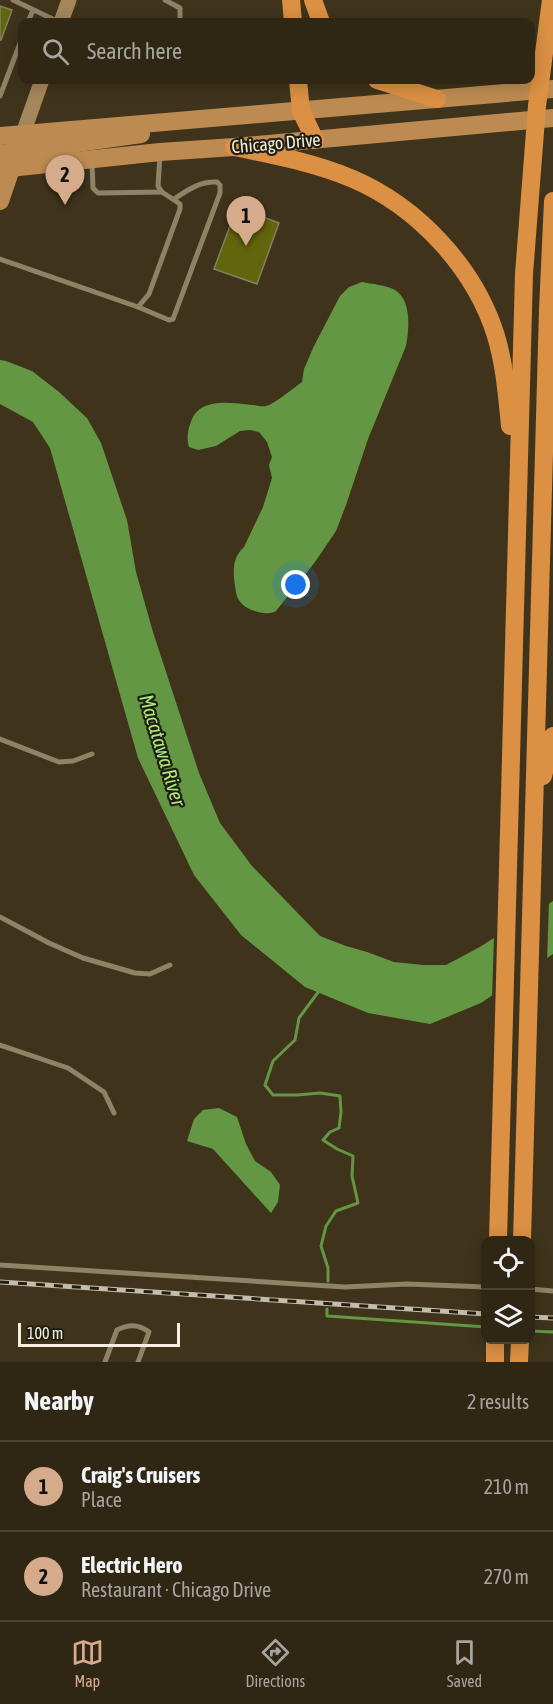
<!DOCTYPE html>
<meta charset="utf-8">
<style>
:root{--surface:#2f2714;--page:#372f1d;--text:#f1f3f6;--muted:#a7a5a0;--line:#4a4434;--accent:#d6ab8b}
body{margin:0;font-family:"Asap Condensed",sans-serif;background:var(--page);color:var(--text)}
.controls{position:absolute;right:18px;bottom:18px;display:grid;overflow:hidden;border-radius:12px;box-shadow:0 3px 15px #0003}
.controls button{width:54px;height:54px;display:grid;place-items:center;padding:0;border:0;border-bottom:2px solid var(--line);background:var(--surface);color:var(--text);font:30px sans-serif}
.scale{position:absolute;left:18px;bottom:15px;width:162px;box-sizing:border-box;padding-left:6px;border:3px solid #f6efe0;border-top:0;font-size:16px;line-height:21px;white-space:nowrap;color:#f6efe0;-webkit-text-stroke:4px #211d11;paint-order:stroke}
.you{position:absolute;left:296px;top:585px;width:21px;height:21px;margin:-15px;border:4px solid #fff;border-radius:50%;background:#1a73e8;box-shadow:0 0 0 9px #1a73e833}
.badge{display:grid;place-items:center;width:39px;height:39px;border-radius:50%;background:var(--accent);color:#111;font-size:20px;font-weight:700}
.pin{position:absolute;translate:-50% -50px;filter:drop-shadow(0 2px 3px #0008)}
.pin::after{content:'';position:absolute;top:32px;width:21px;height:18px;background:inherit;clip-path:polygon(0 0,100% 0,50% 100%)}
.list{margin:0;padding:0;list-style:none}
h2{display:flex;justify-content:space-between;align-items:center;height:78px;margin:0;padding:0 24px;font-size:26px}
h2 small{font-size:20px;font-weight:400;color:var(--muted)}
.list li{display:grid;grid-template-columns:39px 1fr auto;gap:18px;align-items:center;box-sizing:border-box;height:90px;padding:0 24px;border-top:2px solid var(--line)}
.list b{display:block;font-size:22px;white-space:nowrap}
.list p{margin:0;font-size:20px;white-space:nowrap;color:var(--muted)}
.list em{font-size:20px;font-style:normal;color:var(--muted)}
.icon{flex:none;width:33px;height:33px;fill:none;stroke:currentColor;stroke-width:2;stroke-linecap:round;stroke-linejoin:round}
.map{position:relative;flex:none;width:553px;height:1362px;overflow:hidden}
.search{position:absolute;background:var(--surface);box-shadow:0 3px 15px #0003;left:18px;right:18px;top:18px;height:66px;display:flex;align-items:center;gap:15px;box-sizing:border-box;padding:0 21px;border-radius:12px;color:var(--muted);font-size:22px}
.sheet{height:258px;background:var(--surface)}
nav{display:flex;justify-content:space-around;align-items:center;box-sizing:border-box;height:84px;border-top:2px solid var(--line);background:var(--surface);font-size:16px;color:var(--muted)}
nav a{display:grid;justify-items:center;gap:3px}
nav .on{color:var(--accent)}
.map>svg:first-child{display:block}
</style>
<div class="map">
<svg width="553" height="1362" viewBox="0 0 553 1362">
<rect width="100%" height="100%" fill="#3f341b"/>
<!-- water -->
<g fill="#639743">
<path d="M362,282C372,284 386,285 395,290C412,300 409,330 406,346L368,439L346,505L336,531L315,562L276,611C267,617 244,610 239,600C236,596 236,591 235,586C233,571 232,558 244,547L263,507L272,478L269,465L272,457L267,442L259,432L250,430L240,431L216,446L198,450L189,447C186,437 188,429 192,419C202,397 232,403 252,405C256,405 262,407 266,406C273,405 295,387 302,382L304,369L314,346L340,296L349,287Z"/>
<path d="M0,360L6,361L32,371L59,392L87,418L101,443L127,520L136,572L153,632L199,773L220,823L252,866L320,936L346,946L367,952L394,962L423,965H446L478,948L553,901V954L481,1003L430,1024L368,1013L305,987L241,935L194,875L138,758L50,448L33,422L0,404Z"/>
<path d="M219,1108L237,1117L246,1144L255,1161L271,1172L280,1185L278,1202L271,1213L213,1149L187,1141L194,1119L203,1110Z"/>
</g>
<!-- pier -->
<path fill="#3f341b" d="M549,900L547,962L492,999L494,935Z"/>
<g fill="none" stroke-linecap="round" stroke-linejoin="round">
<!-- stream -->
<g stroke="#639743" stroke-width="3">
<path d="M319,991L299,1018L295,1040L273,1061L265,1085L273,1095H297L320,1093L340,1096L341,1112L339,1128L330,1132L323,1140L337,1149L353,1156L352,1176L358,1203L336,1211L326,1226L321,1246L328,1268V1281"/>
<path d="M327,1309V1316L486,1327"/>
<path d="M530,1331L553,1332"/>
</g>
</g>
<!-- building -->
<g fill="#63650c" stroke="#7f8164" stroke-width="1.5">
<path d="M0,6L12,10L1,40H0Z"/>
<path d="M237,207L279,223L257,284L214,269Z"/>
</g>
<g fill="none" stroke-linecap="round" stroke-linejoin="round">
<!-- lane -->
<g stroke="#8f8367" stroke-width="5">
<path d="M13,0L59,22"/>
<path d="M165,0L180,8V22"/>
<path d="M28,22L33,10"/>
<path d="M0,96L22,38"/>
<path d="M92,162L93,188L98,193L162,192"/>
<path d="M0,259L138,307L149,294L180,209V204L162,192L158,186L160,155"/>
<path d="M138,307L169,320L173,319L220,193V185L217,182C200,181 188,190 174,199"/>
<path d="M0,739L59,762L73,761L92,754"/>
<path d="M0,917L49,943L83,958L135,973L150,974L170,965"/>
<path d="M0,1045L68,1068L104,1092L114,1113"/>
<path d="M0,1265L345,1287L407,1284L486,1287"/>
<path d="M530,1289L553,1291"/>
<path d="M105,1362L117,1330C128,1324 139,1324 149,1332L138,1362"/>
</g>
<!-- secondary -->
<g stroke="#a6875c" stroke-width="15">
<path d="M61,22L69,0"/>
<path d="M20,142L42,80"/>
</g>
<!-- primary -->
<g stroke="#bd8b51" stroke-width="18">
<path d="M0,136C184,120 369,105 553,89"/>
<path d="M0,154L141,134"/>
<path d="M0,169L160,152L234,147L553,118"/>
<path d="M0,201L15,157"/>
</g>
<!-- highway -->
<g stroke="#db9043" stroke-width="18">
<path d="M291,0L293,22"/>
<path d="M313,0L321,22"/>
<path d="M298,80L301,111L315,140"/>
<path d="M377,80L437,99"/>
<path d="M234,147C274,155 315,163 353,179C418,207 475,268 496,336C505,366 507,396 510,426"/>
<path d="M543,776L553,736"/>
<path d="M498,1240L524,274L537,106L551,0"/>
<path d="M522,1240L548,310L553,201"/>
<path d="M495,1362V1340"/>
<path d="M519,1362L520,1340"/>
</g>
<!-- rail casing -->
<g stroke="#c5bdac" stroke-width="5">
<g id="rail">
<path d="M0,1282L486,1314"/>
<path d="M530,1317L553,1318"/>
</g>
</g>
<!-- rail -->
<use href="#rail" stroke="#211d11" stroke-width="3" stroke-dasharray="9" stroke-linecap="butt"/>
</g>
<g text-anchor="middle" dominant-baseline="central" stroke-width="4.5" stroke-linejoin="round" paint-order="stroke">
<!-- street labels -->
<g font-size="18" fill="#f6efe0" stroke="#211d11">
<text transform="translate(276 143) rotate(-5)">Chicago Drive</text>
</g>
<!-- water labels -->
<g font-size="20" font-style="italic" fill="#a6eb7d" stroke="#211d11">
<text transform="translate(163 750) rotate(73)">Macatawa River</text>
</g>
</g>
</svg>
<div class="controls">
<button><svg class="icon" aria-label="locate" viewBox="0 0 24 24"><circle cx="12" cy="12" r="6"/><path d="M12 2v4M12 18v4M2 12h4M18 12h4"/></svg></button>
<button><svg class="icon" aria-label="layers" viewBox="0 0 24 24"><path d="M12 4l9 5-9 5-9-5zM3 14l9 5 9-5"/></svg></button>
</div>
<div class="scale">100 m</div>
<div class="you"></div>
<div class="pin badge" style="left:246px;top:246px">1</div>
<div class="pin badge" style="left:65px;top:205px">2</div>
<div class="search"><svg class="icon" aria-label="search" viewBox="0 0 24 24"><circle cx="10" cy="10" r="6"/><path d="M15 15l6 6"/></svg>Search here</div>
</div>
<section class="sheet">
<h2>Nearby<small>2 results</small></h2>
<ul class="list">
<li><span class="badge">1</span><div><b>Craig's Cruisers</b><p>Place</p></div><em>210 m</em></li>
<li><span class="badge">2</span><div><b>Electric Hero</b><p>Restaurant · Chicago Drive</p></div><em>270 m</em></li>
</ul>
</section>
<nav>
<a class="on"><svg class="icon" aria-label="map" viewBox="0 0 24 24"><path d="M3 6l6-2 6 2 6-2v14l-6 2-6-2-6 2zM9 4v14M15 6v14"/></svg>Map</a>
<a><svg class="icon" aria-label="directions" viewBox="0 0 24 24"><path d="M12 3l9 9-9 9-9-9zM9 14v-3h6M13 9l2 2-2 2"/></svg>Directions</a>
<a><svg class="icon" aria-label="saved" viewBox="0 0 24 24"><path d="M7 4h10v16l-5-4-5 4z"/></svg>Saved</a>
</nav>
